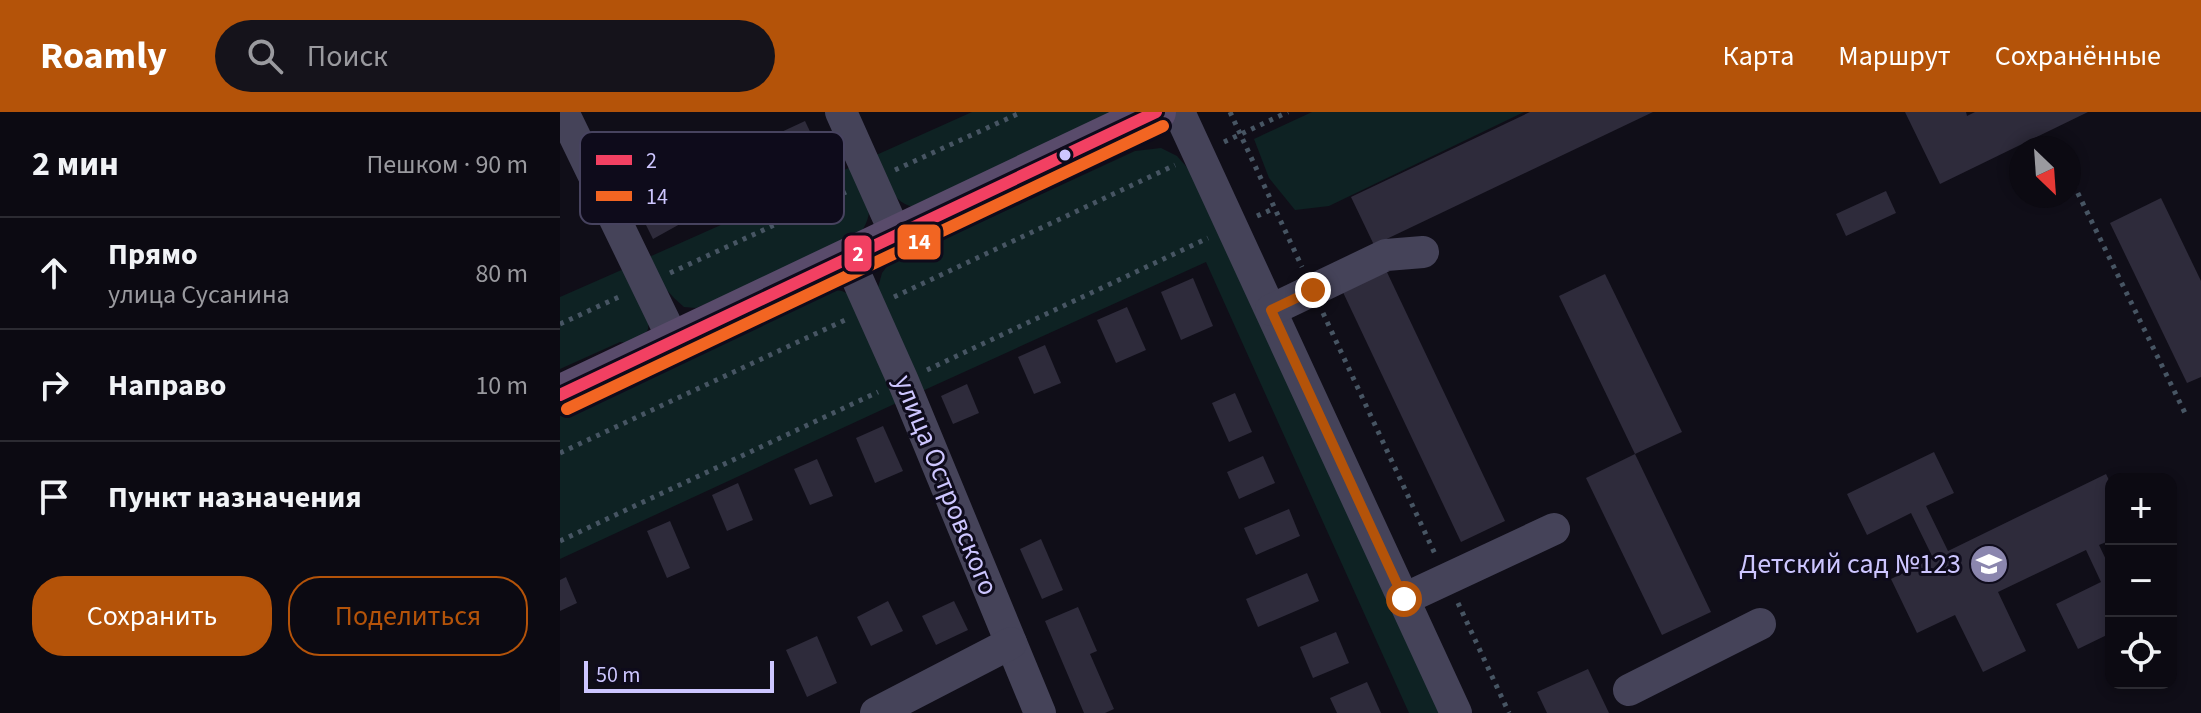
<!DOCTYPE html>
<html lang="ru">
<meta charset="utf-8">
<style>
:root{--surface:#0c0a12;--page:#15131b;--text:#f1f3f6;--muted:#9a9a9f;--line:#2c2b32;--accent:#b45309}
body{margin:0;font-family:"Source Sans 3",sans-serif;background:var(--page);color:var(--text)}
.controls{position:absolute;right:24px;bottom:24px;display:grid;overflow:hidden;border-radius:16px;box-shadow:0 4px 12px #0003}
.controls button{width:72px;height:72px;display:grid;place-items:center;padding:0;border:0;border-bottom:2px solid var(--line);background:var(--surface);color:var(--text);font:40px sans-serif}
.compass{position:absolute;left:1449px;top:24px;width:72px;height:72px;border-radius:50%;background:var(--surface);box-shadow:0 4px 12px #0003;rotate:155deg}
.scale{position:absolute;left:24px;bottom:20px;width:190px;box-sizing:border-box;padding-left:8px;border:4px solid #cdc6ff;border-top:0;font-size:22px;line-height:28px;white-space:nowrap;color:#cdc6ff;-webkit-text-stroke:6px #0e0b1b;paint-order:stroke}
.stop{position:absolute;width:24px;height:24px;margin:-18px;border:6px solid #b45309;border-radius:50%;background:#fff}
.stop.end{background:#b45309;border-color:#fff;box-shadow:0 2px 8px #0008}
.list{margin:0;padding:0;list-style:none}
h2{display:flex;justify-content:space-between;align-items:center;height:104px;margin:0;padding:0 32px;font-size:34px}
h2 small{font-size:26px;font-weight:400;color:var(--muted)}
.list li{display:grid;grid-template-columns:52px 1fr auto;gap:24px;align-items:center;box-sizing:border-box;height:112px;padding:0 32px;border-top:2px solid var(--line)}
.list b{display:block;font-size:30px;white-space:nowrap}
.list p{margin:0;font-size:26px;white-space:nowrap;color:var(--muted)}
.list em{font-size:26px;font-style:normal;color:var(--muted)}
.actions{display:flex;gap:16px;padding:24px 32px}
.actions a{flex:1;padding:18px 0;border:2px solid var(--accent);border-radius:32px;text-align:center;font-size:28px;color:var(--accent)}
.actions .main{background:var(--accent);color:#fff}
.icon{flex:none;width:44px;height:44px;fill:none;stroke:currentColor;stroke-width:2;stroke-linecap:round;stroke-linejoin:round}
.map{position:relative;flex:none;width:1641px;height:601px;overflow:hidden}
header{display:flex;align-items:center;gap:48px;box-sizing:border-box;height:112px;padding:0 40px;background:var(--accent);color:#fff}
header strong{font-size:38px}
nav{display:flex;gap:44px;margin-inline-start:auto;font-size:28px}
.search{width:560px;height:72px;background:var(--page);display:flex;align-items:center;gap:20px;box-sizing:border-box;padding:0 28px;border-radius:44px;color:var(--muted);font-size:30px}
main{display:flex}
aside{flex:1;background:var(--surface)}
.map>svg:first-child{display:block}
</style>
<header>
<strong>Roamly</strong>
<div class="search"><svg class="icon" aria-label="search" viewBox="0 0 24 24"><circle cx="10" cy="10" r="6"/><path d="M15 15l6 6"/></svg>Поиск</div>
<nav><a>Карта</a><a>Маршрут</a><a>Сохранённые</a></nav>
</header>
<main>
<aside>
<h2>2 мин<small>Пешком · 90 m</small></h2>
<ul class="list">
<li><svg class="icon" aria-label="ahead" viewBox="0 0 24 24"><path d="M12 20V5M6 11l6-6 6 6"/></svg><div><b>Прямо</b><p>улица Сусанина</p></div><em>80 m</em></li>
<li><svg class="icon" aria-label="right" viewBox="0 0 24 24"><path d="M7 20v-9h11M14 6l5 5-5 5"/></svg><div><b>Направо</b></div><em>10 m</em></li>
<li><svg class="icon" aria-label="arrive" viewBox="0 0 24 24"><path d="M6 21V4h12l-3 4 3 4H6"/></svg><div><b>Пункт назначения</b></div></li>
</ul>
<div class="actions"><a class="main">Сохранить</a><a>Поделиться</a></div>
</aside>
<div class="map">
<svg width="1641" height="601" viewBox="0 0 1641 601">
<rect width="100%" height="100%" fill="#100e18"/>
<!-- green -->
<g fill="#0e2223">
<path d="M412,0H563L358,96C330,92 326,67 314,44Z"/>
<path d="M752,0H964L769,94L735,98L709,66L694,27Z"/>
<path d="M601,36L617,44L632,61L880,601H849L646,150L360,280L316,183L322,161L328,153L575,39Z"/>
<path d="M293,54C306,85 320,97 296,127L136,196L124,195L114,186L105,176L89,145Z"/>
<path d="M66,156L89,207L88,217L82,228L73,232L60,230L0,257V185Z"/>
<path d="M270,177L282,179L295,185L343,288L0,447V304Z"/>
</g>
<!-- building -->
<g fill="#2e2b3b">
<path d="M970,0H1093L814,133L791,85Z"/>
<path d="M1345,0H1406L1407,4L1415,0H1528L1380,72Z"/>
<path d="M245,9L254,28L211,48L202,29Z"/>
<path d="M1326,79L1336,101L1286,124L1276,102Z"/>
<path d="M115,82L129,107L93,127L80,101Z"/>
<path d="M1601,86L1641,169V265L1627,271L1550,111Z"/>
<path d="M825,156L945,409L901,430L781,176Z"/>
<path d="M1045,162L1122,320L1075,342L999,184Z"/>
<path d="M633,166L653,214L621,228L601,180Z"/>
<path d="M567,195L586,238L556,251L537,208Z"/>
<path d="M485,233L501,271L474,282L458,245Z"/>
<path d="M407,272L419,301L393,312L381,284Z"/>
<path d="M675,281L692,320L669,330L652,291Z"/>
<path d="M323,314L343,359L315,371L296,326Z"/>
<path d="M1374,340L1394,381L1366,394L1388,439L1546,362L1551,372V428L1539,433L1551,458V521L1518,537L1496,492L1541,470L1526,438L1438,480L1466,539L1423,560L1395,503L1357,521L1331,467L1373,446L1351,401L1307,423L1287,382Z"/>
<path d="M1075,342L1151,500L1102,523L1026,366Z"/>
<path d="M703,344L715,371L679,387L667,360Z"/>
<path d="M257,347L273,384L250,393L234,357Z"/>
<path d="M178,371L193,408L167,419L152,383Z"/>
<path d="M729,397L740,424L696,443L684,416Z"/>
<path d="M110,409L130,456L107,466L87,419Z"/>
<path d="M481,427L503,478L482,487L460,437Z"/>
<path d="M747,461L759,489L698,515L686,487Z"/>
<path d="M6,465L17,491L0,499V468Z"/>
<path d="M328,489L343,519L311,534L297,505Z"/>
<path d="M394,489L408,518L376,533L362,504Z"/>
<path d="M518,495L537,539L530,542L554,597L545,601H524L485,509Z"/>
<path d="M776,520L789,551L753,566L740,535Z"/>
<path d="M257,524L277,571L247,585L226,538Z"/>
<path d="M1028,557L1049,601H987L977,580Z"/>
<path d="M807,570L821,601H777L770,586Z"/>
</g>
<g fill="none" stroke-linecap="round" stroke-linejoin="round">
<!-- path -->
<g stroke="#475563" stroke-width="5" stroke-dasharray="4 6" stroke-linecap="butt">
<path d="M670,0L742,155"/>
<path d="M664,30L728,0"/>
<path d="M335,58L462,0"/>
<path d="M1509,63L1625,301"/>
<path d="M697,104L715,96"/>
<path d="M110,161L286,80"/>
<path d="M334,185L615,53"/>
<path d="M763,201L875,442"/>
<path d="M0,212L61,184"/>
<path d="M367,258L648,126"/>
<path d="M0,341L285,208"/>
<path d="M0,429L318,280"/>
<path d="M898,491L949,601"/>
</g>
<!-- minor -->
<g stroke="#454359" stroke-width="32">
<path d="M3,0L114,229"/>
<path d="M281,0L336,123"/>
<path d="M619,0L896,601"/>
<path d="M288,146L343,269L480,601"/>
<path d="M711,198L826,143L863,140"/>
<path d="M844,487L994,417"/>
<path d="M1069,578L1200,512"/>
<path d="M316,601L451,531"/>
</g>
<!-- major -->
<path stroke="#594b6b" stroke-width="40" d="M0,283L596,0"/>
<!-- bus-1 casing -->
<g stroke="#0e0b1b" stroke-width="18">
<path id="bus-1" d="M0,283L596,0"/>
</g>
<!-- bus-2 casing -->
<g stroke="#0e0b1b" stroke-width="18">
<path id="bus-2" d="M7,297L603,14"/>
</g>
<!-- bus-1 -->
<use href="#bus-1" stroke="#f24062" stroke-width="12"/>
<!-- bus-2 -->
<use href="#bus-2" stroke="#f26522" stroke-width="12"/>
</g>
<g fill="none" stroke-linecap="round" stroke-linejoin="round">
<!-- route -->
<path stroke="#b45309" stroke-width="10" d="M753,178L711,198L844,487"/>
</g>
<!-- icons -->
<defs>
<g id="school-disc" transform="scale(2)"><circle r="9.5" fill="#8b86ae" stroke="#0e0b1b"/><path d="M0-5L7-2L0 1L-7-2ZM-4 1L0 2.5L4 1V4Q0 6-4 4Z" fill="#fff"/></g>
</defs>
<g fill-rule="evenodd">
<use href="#school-disc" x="1429" y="452"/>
</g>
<!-- markers -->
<circle fill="#cdc6ff" stroke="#0e0b1b" stroke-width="3" cx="505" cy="43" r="7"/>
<g text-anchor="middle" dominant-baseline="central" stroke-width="6" stroke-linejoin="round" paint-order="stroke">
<!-- street labels -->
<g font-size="28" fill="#cdc6ff" stroke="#0e0b1b">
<text transform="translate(386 373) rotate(68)">улица Островского</text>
</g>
<!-- poi labels -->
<g font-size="28" fill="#cdc6ff" stroke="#0e0b1b" text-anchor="end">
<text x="1401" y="452">Детский сад №123</text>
</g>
</g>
<!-- legend -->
<rect x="20" y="20" width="264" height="92" rx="12" fill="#0e0b1b" stroke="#47435f" stroke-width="2"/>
<rect x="36" y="43" width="36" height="10" fill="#f24062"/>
<rect x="36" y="79" width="36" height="10" fill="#f26522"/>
<g font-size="22" fill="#cdc6ff">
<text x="86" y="56">2</text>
<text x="86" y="92">14</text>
</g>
<g stroke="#0e0b1b" stroke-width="3">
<rect x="336" y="111" width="46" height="38" rx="8" fill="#f26522"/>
<rect x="283" y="122" width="30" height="39" rx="8" fill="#f24062"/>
</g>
<g font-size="22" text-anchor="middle" font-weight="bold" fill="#fff">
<text x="359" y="137">14</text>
<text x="298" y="149">2</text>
</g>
</svg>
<div class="controls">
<button>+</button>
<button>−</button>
<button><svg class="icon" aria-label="locate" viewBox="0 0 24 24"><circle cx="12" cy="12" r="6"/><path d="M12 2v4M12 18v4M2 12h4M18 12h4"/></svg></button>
</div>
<svg class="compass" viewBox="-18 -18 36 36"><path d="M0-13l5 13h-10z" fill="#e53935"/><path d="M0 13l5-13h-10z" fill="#9a9a9f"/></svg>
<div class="scale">50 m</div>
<div class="stop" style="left:844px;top:487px"></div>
<div class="stop end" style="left:753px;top:178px"></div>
</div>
</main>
